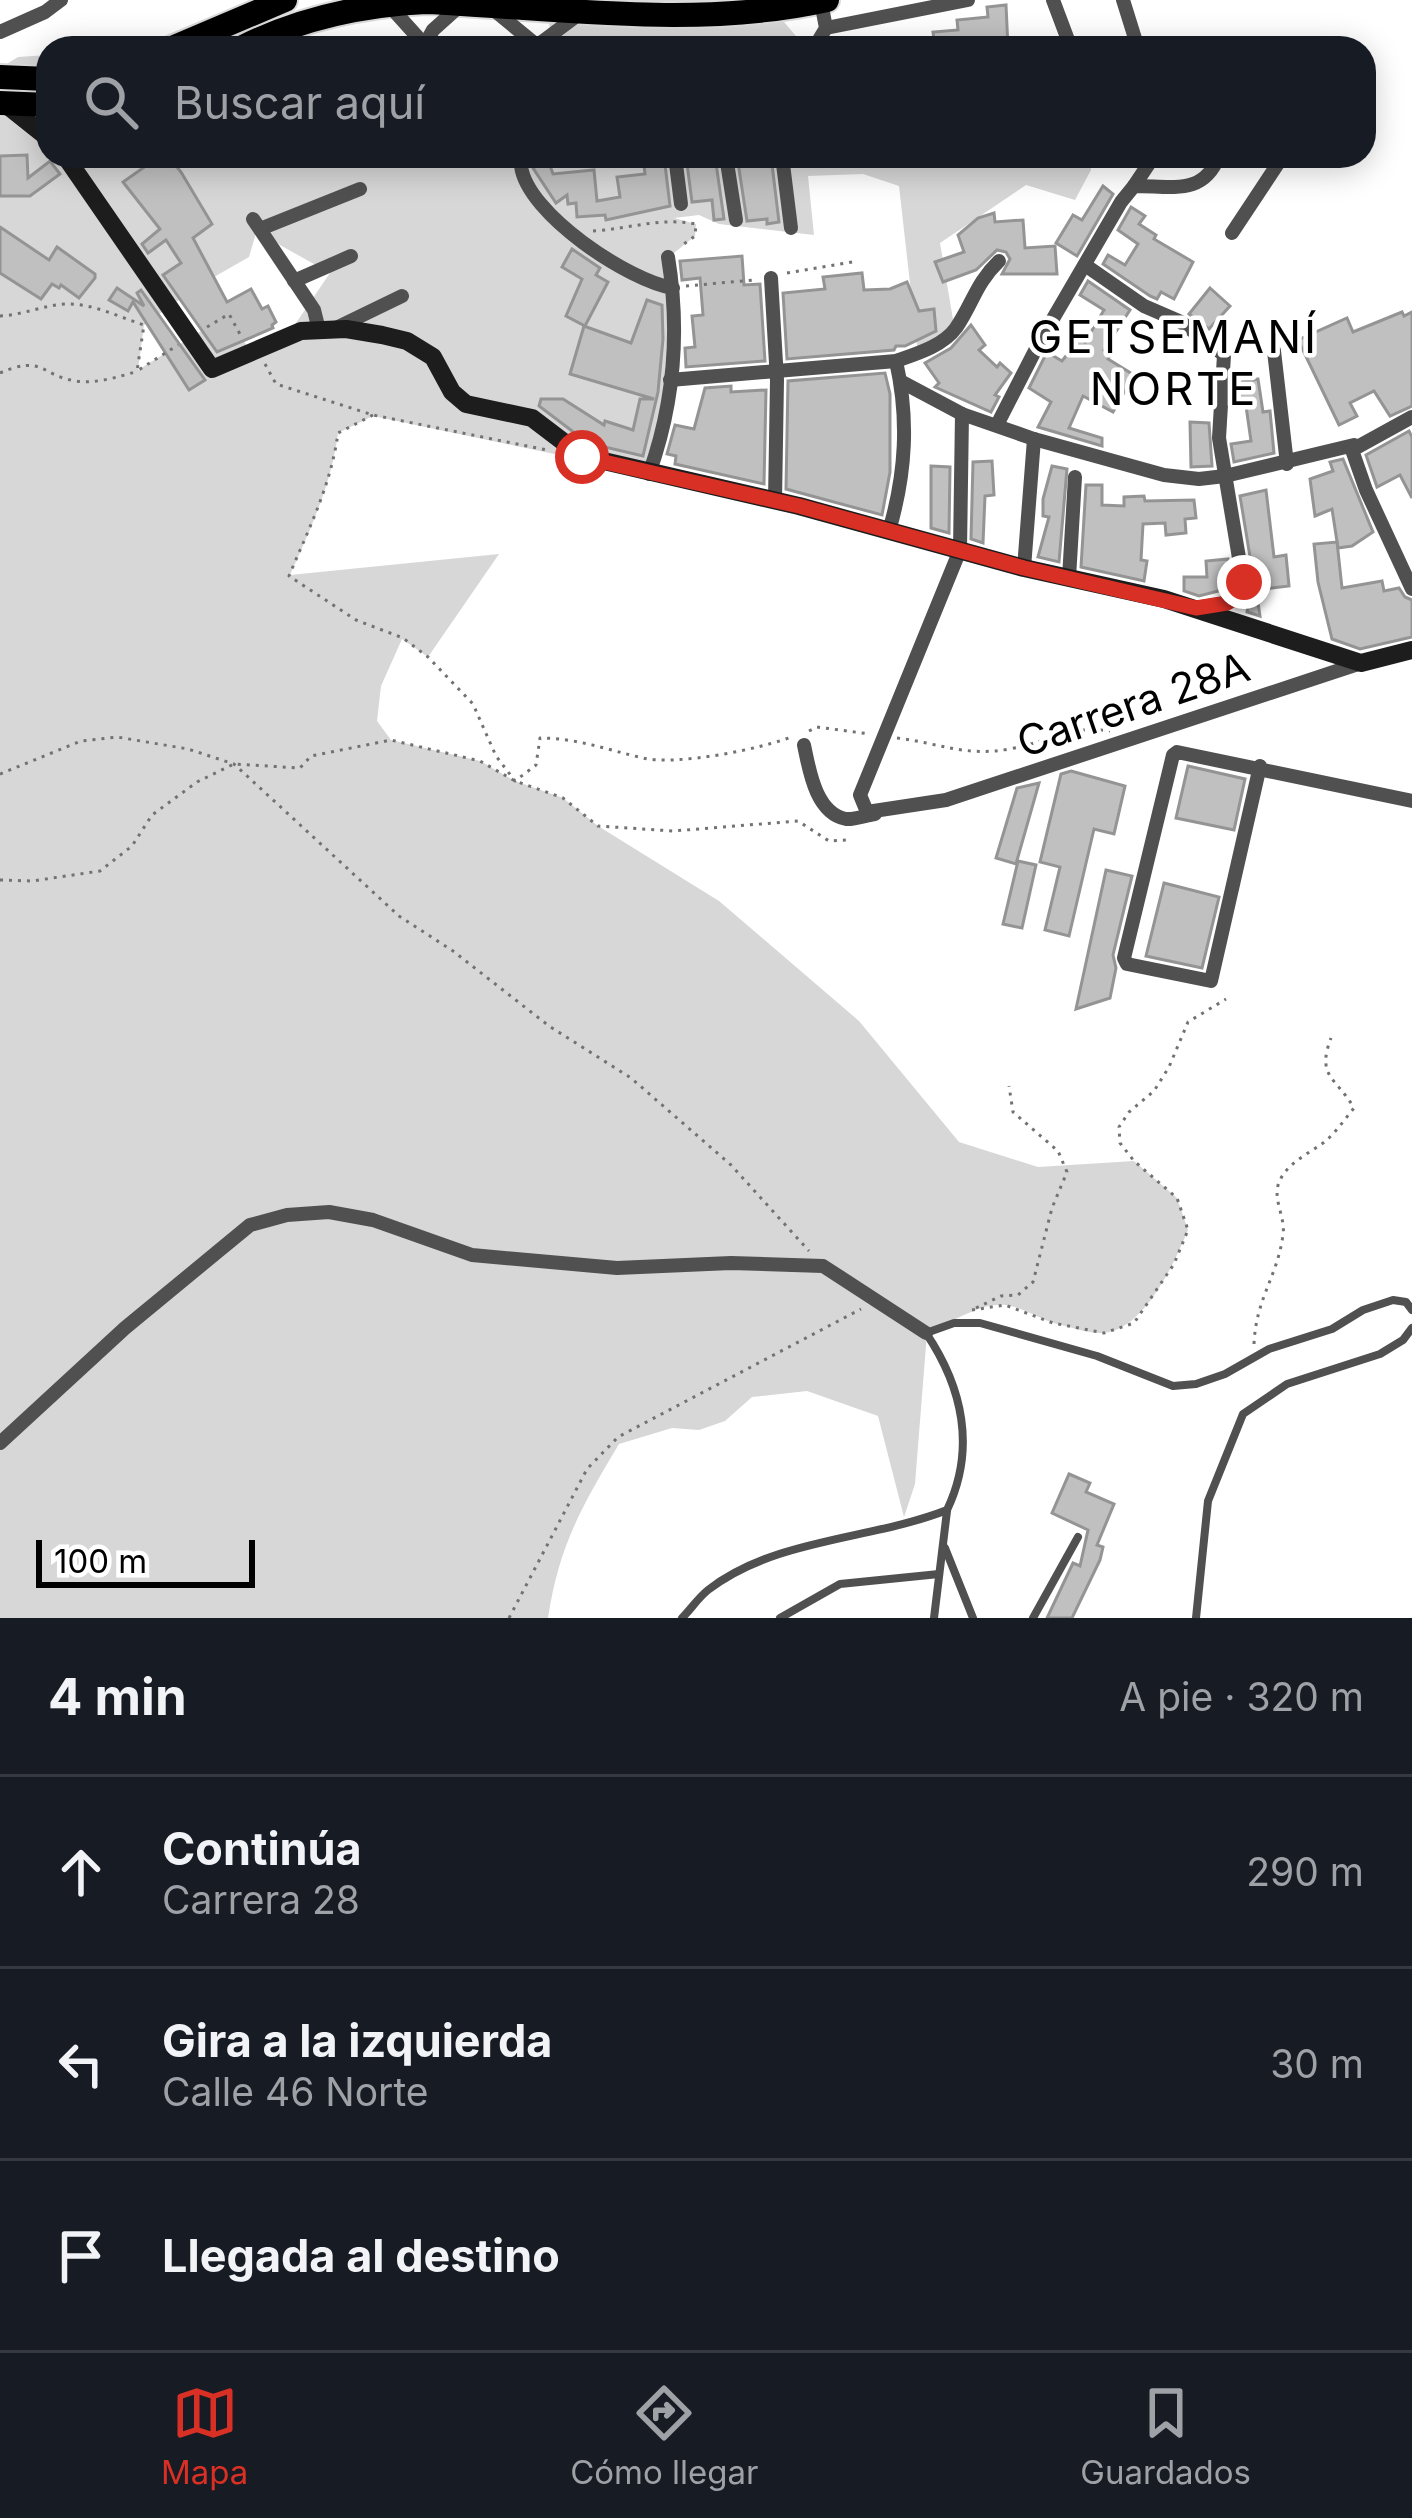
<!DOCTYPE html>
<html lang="es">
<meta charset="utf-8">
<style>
:root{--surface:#171b24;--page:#242831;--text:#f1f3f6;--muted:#9ea1a6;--line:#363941;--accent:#d93025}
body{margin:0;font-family:Inter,sans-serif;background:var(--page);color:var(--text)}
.scale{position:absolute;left:36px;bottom:30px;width:219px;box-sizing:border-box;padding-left:12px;border:6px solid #000;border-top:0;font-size:33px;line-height:42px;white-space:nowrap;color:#000;-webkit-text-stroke:9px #fff;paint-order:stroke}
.stop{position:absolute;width:36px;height:36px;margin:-27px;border:9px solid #d93025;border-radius:50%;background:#fff}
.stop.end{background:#d93025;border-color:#fff;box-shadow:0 3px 12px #0008}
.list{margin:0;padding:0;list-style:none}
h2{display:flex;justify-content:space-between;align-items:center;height:156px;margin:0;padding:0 48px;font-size:51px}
h2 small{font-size:39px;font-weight:400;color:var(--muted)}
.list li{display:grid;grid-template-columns:78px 1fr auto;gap:36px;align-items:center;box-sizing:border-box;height:192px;padding:0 48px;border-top:3px solid var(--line)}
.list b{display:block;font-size:45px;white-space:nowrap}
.list p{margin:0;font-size:39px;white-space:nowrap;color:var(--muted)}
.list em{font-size:39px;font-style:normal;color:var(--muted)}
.icon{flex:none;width:66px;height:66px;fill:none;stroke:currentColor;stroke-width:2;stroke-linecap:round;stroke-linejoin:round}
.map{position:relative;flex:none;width:1412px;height:1618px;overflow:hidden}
.search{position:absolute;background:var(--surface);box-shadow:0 6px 30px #0003;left:36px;right:36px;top:36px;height:132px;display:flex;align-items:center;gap:30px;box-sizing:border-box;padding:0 42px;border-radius:36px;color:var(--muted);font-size:45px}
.sheet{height:732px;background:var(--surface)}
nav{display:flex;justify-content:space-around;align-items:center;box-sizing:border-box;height:168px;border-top:3px solid var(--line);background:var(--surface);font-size:33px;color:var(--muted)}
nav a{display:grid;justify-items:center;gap:6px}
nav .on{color:var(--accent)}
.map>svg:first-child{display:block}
</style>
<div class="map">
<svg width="1412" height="1618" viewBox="0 0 1412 1618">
<rect width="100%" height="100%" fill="#fff"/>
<!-- green -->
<g fill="#d7d7d7" fill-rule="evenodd">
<path d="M543,0H840L779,16L806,48H555Z"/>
<path d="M48,55V156H1090L1091,170L1075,200L1026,185L940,243L955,331L918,354L899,186L863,174L808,176L814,235L719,224L699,215L674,218L696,224L695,236L669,257L675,332L649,474L373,416L338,433C331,485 311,528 290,575L499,554L428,657L402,639L381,686L377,721L391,740L480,761L515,781L563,798L598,826L719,901L859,1021L959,1142L1038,1167L1134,1161L1177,1198L1188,1230C1174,1264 1144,1330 1103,1333C1089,1334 1071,1327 1057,1324C1040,1319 1022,1307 1005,1305C977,1303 951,1324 927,1333L915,1484L904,1517L878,1416L807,1391L752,1397L725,1421L699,1430L672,1428L619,1444C582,1506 559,1545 548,1618H0V68L18,57ZM258,226L280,245L330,273L281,345L250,352L229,314L138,370L144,325L200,285L249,257Z"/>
</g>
<!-- building -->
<g fill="#c0c0c0" stroke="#949494" stroke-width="3">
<path d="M1006,5L1008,48H935L933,32L958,30L957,20L988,17L987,7Z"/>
<path d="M27,155L28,178L50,161L60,174L30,196H0V156Z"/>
<path d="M160,156H168L181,172L212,224L193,238L227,302L251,289L262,309L268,306L276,322L272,325L273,328L217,352L163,275L181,263L166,240L148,253L142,244L160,229L123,182Z"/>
<path d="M664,156L670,206L606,220L605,215L577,217L576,203L568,204L567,195L556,203L533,168L548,160L553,174L594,170L597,201L620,197L617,177L645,174L643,157Z"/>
<path d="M686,156H715L724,219L714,220L712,200L692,202Z"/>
<path d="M737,156H771L779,222L767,224V219L747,221Z"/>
<path d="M1103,186L1113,194L1077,256L1056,243L1073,215L1082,220Z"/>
<path d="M1131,207L1145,216L1139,224L1156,235L1154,239L1193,262L1174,299L1161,292L1157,299L1150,296L1103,264L1108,255L1125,265L1138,244L1118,230Z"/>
<path d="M994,213L995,222L1023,220L1025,248L1055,246L1057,274H1002L1010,259L1006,252L997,250L976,270L943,282L935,262L964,252L958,235L978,218Z"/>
<path d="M0,227L49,260L57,247L95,274V278L79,298L61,285L59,288L52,284L41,299L0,273Z"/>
<path d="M572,249L600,268L596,275L608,282L585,326L566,316L582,279L562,267Z"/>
<path d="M742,256L744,285L760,284L765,361L686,367L685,348L695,347L692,316L703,315L700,278L682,280L680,261Z"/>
<path d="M862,273L864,290L890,289L907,282L919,311L934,309L936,331L905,346H896L894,350L787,359L783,293L825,289L823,277Z"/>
<path d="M1088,281L1130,310L1104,350L1111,353L1108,359L1134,375L1113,412L1083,396L1069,428L1102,438V446L1038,427L1051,402L1029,388L1047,352L1062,361L1080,338L1085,342L1104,310L1080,295Z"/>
<path d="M117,288L144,306L137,293L141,290L205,380L189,390L133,302L128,311L109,300Z"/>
<path d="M1210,288L1230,306L1209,329L1189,314Z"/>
<path d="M647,300L662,305L663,339L658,392L643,456L588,443L539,406L541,399H563L604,425L605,421L633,430L640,399H654L570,374L584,326L631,343Z"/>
<path d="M1402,312L1404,316L1412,312V406L1390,416L1374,391L1350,403L1357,416L1339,425L1298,340L1347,318L1353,332Z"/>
<path d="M971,325L985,345L979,350L997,367L1000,363L1011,373L995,395L999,397L991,412L935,387L939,383L925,363L951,348Z"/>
<path d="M885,373L890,394V472L882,515L786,489L788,381Z"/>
<path d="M1258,379L1263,412L1270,411L1274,453L1234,462L1231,444L1251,441L1246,406L1240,407L1236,383Z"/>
<path d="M731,386V392L766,390L764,484L675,464L676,456L667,454L675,425L694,429L705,388Z"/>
<path d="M1190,422L1209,423L1212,466L1191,467Z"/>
<path d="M1409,431L1412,437V498L1400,475L1377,487L1366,455Z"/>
<path d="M1343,459L1373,532L1352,546L1338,548L1332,509L1315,516L1310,479L1333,471L1330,462Z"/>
<path d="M992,461L994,495L985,496L983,543L971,539L973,462Z"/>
<path d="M931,466L950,467L949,533L931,528Z"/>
<path d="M1052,466L1067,469L1059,562L1038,557L1049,517L1043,516V499Z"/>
<path d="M1086,485H1102V505L1124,506V497L1144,496L1145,501L1194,500L1196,518L1185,519L1186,533L1166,535L1165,523L1143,524L1141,560L1147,561L1144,581L1081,567Z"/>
<path d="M1266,490L1274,557L1286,555L1289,586L1256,590L1260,616L1247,612L1254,581L1240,496Z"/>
<path d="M1337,542L1342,588L1382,581L1384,591L1399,588L1405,597L1412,600V637L1360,649L1332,639L1318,582L1314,544Z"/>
<path d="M1228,559L1230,588L1199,596L1184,591V577H1207L1206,561Z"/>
<path d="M1188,766L1245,779L1234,830L1176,818Z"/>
<path d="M1071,771L1125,786L1114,834L1094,829L1069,936L1045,930L1060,867L1040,862L1061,774Z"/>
<path d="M1039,783L1016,864L996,858L1017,788Z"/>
<path d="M1018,861L1036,865L1022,928L1003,924Z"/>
<path d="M1106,870L1132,876L1113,955L1116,968L1110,998L1076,1009Z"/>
<path d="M1164,883L1219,897L1202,968L1146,956Z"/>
<path d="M1069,1474L1090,1483L1086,1492L1114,1504L1097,1545L1103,1547L1100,1560L1072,1618H1047L1073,1563L1080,1566L1088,1530L1052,1513Z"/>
</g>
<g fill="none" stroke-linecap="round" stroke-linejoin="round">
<!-- highway casing -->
<g stroke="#dbdbdb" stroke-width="28">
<g id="highway">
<path d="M172,48L285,0"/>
<path d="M241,48C300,18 360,5 426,2C558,8 698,29 827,0"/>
<path d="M0,77L48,79"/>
<path d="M0,103L48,105"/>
</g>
</g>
<!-- path -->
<g stroke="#727272" stroke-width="3" stroke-dasharray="3 6" stroke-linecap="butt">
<path d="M593,231C629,229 660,217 696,224L695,236L681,246"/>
<path d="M787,273L858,261"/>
<path d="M686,286L754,280"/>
<path d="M0,316C23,315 47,304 68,304C94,304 119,317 144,325L137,371L178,345"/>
<path d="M207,327L229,314L241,336"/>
<path d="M265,364L276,384L373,415L547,450"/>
<path d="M0,373C43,354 41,376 76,381C95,384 118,377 135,372"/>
<path d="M373,415L338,433C331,485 309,528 289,576L356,620L403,638L428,657L473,704L496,756L515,781L536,765L540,738C577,738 608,750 643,758C677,766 761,749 794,736"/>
<path d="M809,731L817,727L870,734"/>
<path d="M897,738C939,743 965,757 1009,749C1052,742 1061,725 1110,731"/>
<path d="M0,774L81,741L117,737L188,749L234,764L399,916L453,951L549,1026L631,1078L731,1165L809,1251"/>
<path d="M0,880L32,881L100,871L132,846L152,815L197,782L234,764L300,768L311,756L391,740L480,761L515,781L563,798L598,826L673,831L798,821L829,841L848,840"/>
<path d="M976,1308L1001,1296L1018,1295L1033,1282L1052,1208L1067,1172L1058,1151L1013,1112L1009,1086"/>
<path d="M972,1310L1005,1305L1053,1323L1104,1333L1134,1323L1174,1264L1188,1230L1177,1198L1134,1161L1120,1143L1119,1127L1129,1112L1154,1091L1169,1067L1188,1022L1226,999"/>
<path d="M1254,1344C1256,1298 1277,1278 1283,1235C1286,1217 1271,1198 1280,1180C1289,1162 1308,1154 1323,1143C1335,1134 1344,1120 1354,1108C1336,1077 1316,1077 1331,1038"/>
<path d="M509,1618L587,1469L618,1437L861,1309"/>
</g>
<!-- lane -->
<g stroke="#505050" stroke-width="8">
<path d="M945,1548L973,1618"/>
<path d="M682,1618C691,1609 698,1598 708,1590C775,1538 871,1540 947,1510C976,1449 963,1388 926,1333L954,1323H980L1097,1356L1173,1386L1196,1384L1225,1374L1269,1349L1332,1329L1363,1310L1393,1300L1406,1302L1412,1310"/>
<path d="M780,1618L840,1584L939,1574"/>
<path d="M934,1618L947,1511"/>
<path d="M1033,1618L1078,1537"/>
<path d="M1196,1618L1208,1501L1243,1414L1287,1384L1380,1354L1403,1340L1412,1328"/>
</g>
<!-- street -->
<g stroke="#505050" stroke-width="14">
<path d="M1053,0L1071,48"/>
<path d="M1123,0L1138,48"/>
<path d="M387,3L423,43"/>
<path d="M494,10L540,48"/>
<path d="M826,28L968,0"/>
<path d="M0,32L45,12L61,0"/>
<path d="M539,44L578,15"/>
<path d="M423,48L433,30L462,4"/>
<path d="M814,48L826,28L821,2"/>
<path d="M528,156L521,166C527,214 629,281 673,288"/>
<path d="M675,156L681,204"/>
<path d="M726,156L736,220"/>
<path d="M782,156L791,228"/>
<path d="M1134,186L1154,156"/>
<path d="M253,219L314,310L319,330"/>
<path d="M260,229L360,189"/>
<path d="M1232,233L1283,156"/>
<path d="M1085,265L1144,306L1181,322L1224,355L1219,438L1243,582L1240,595L1227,603L1196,608"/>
<path d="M771,278L777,380L775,501"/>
<path d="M294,281L351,256"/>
<path d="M336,328L402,296"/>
<path d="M1274,351L1287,464"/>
<path d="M670,380L896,361C916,354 943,346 956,328C973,303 976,283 999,261"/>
<path d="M900,381L962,414L1034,439L1164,475L1199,479L1225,476L1354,445"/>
<path d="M962,414L960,550L860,795L867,812L946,800L1361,663"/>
<path d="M1412,417L1352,450L1366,490L1412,589"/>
<path d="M997,425L1040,341L1121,202L1134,186C1173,186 1203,196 1219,156"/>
<path d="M649,474C674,404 680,330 668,257"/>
<path d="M889,531C906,473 909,419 896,361"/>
<path d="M1024,568L1034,439"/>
<path d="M1069,578L1075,477"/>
<path d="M804,745C809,768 815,813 846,819C854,820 867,815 875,814"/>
<path d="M1260,766L1211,981L1127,964L1124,958L1173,755L1177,752L1412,801"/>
<path d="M0,1443L125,1328L250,1225L287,1215L329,1212L373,1220L472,1255L617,1268L731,1263L823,1266L926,1333"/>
</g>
<!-- secondary -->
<g stroke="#1d1d1d" stroke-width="18">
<path d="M4,103L48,138"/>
<path d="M65,156L212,369L301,331L346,329L382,335L407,341L433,357L452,392L466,404L532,418L582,456L799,506L1024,568L1164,599L1361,663L1412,650"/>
</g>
<!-- highway -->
<use href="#highway" stroke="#000" stroke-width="24"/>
</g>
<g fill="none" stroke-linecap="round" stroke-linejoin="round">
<!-- route -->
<path stroke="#d93025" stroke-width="15" d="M582,457L799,506L1024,568L1196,608L1227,603L1240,595L1244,582"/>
</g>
<g text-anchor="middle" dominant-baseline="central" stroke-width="9" stroke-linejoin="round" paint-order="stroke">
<!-- street labels -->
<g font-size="42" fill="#000" stroke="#fff">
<text transform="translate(1133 704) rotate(-19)">Carrera 28A</text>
</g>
<!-- neighbourhood labels -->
<g font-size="45" letter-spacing="3" fill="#000" stroke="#fff">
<text x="1174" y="336">GETSEMANÍ<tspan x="1174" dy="52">NORTE</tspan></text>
</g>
</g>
</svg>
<div class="scale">100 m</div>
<div class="stop" style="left:582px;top:457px"></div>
<div class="stop end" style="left:1244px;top:582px"></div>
<div class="search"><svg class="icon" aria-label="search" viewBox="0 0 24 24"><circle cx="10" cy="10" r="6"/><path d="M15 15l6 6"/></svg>Buscar aquí</div>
</div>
<section class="sheet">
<h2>4 min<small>A pie · 320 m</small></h2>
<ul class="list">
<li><svg class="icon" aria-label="ahead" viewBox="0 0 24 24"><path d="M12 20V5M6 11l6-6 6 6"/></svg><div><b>Continúa</b><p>Carrera 28</p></div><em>290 m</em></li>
<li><svg class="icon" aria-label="left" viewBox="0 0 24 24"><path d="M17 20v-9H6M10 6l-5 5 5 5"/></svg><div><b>Gira a la izquierda</b><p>Calle 46 Norte</p></div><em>30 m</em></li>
<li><svg class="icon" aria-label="arrive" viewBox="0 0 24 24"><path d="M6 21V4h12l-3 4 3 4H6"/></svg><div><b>Llegada al destino</b></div></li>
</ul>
</section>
<nav>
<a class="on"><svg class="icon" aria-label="map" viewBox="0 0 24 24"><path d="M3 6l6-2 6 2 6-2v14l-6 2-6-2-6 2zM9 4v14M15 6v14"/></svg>Mapa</a>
<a><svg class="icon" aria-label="directions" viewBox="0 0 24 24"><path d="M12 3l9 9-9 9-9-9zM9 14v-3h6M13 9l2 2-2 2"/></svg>Cómo llegar</a>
<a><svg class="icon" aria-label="saved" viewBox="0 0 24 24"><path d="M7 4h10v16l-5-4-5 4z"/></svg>Guardados</a>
</nav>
